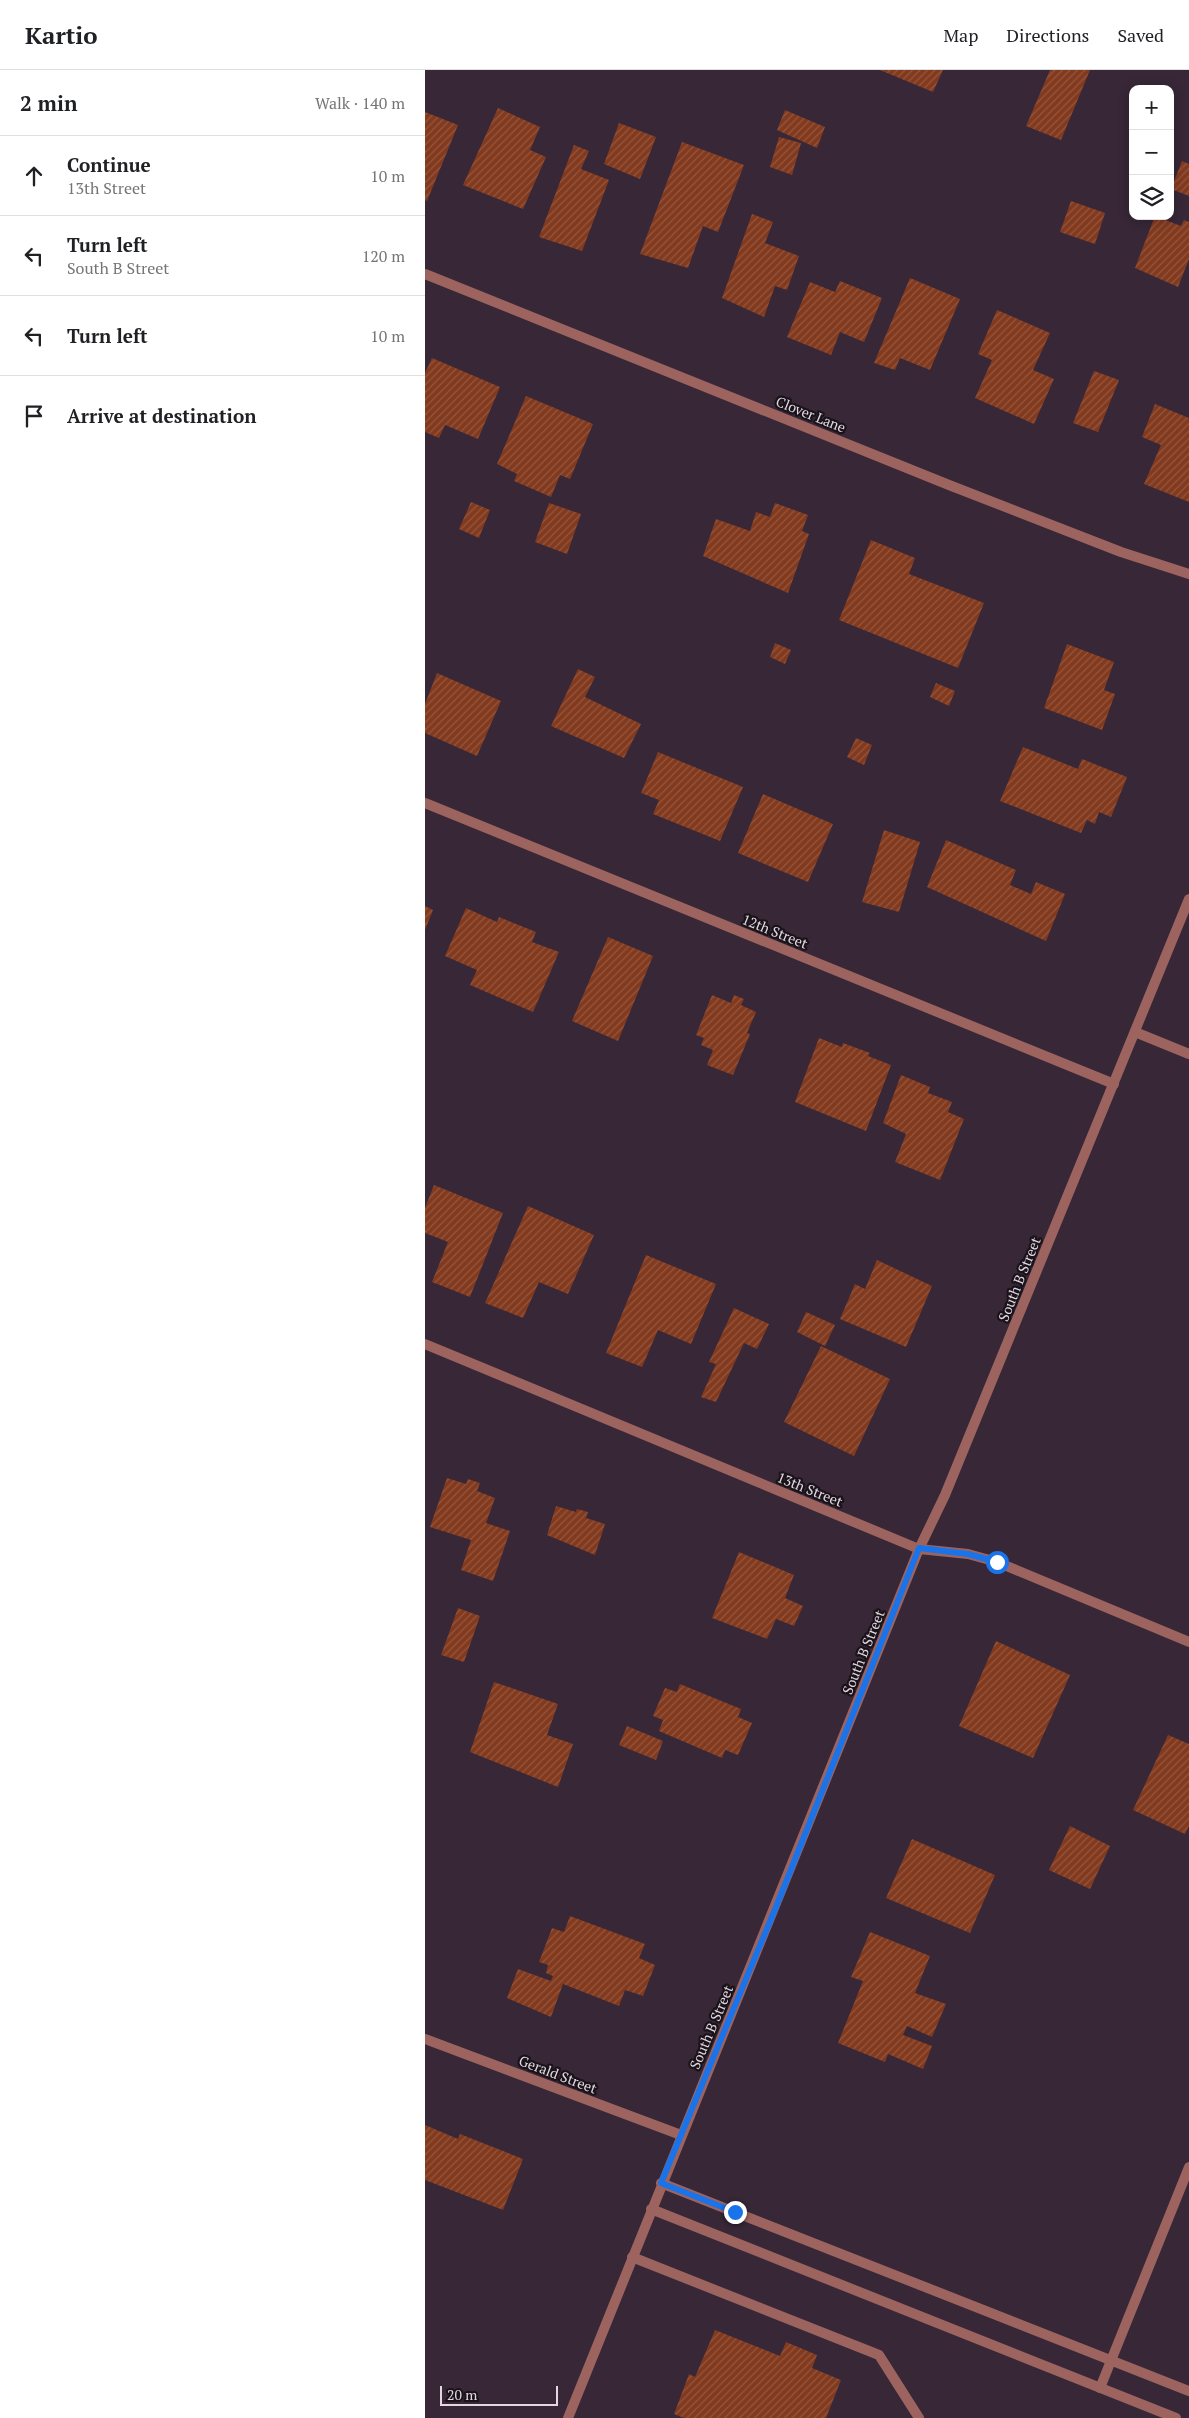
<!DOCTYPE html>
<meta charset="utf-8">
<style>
:root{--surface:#fff;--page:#f6f6f6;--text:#202124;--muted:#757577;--line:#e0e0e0}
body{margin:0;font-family:"PT Serif",serif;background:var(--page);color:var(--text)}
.controls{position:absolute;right:15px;top:15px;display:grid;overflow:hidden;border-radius:10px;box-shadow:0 2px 12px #0003}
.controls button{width:45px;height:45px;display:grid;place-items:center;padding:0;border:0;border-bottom:1px solid var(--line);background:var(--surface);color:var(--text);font:25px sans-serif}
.scale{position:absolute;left:15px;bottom:12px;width:118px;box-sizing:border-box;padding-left:5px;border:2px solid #e3d8e2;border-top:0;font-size:14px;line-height:18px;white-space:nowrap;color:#e3d8e2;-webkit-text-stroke:4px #1a131a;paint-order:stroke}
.stop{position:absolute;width:15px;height:15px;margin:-11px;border:4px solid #1a73e8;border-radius:50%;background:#fff}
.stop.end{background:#1a73e8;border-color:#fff;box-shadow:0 1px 5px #0008}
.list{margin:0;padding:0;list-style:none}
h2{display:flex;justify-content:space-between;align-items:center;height:65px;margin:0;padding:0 20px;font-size:21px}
h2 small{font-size:16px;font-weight:400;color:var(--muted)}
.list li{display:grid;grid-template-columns:32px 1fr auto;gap:15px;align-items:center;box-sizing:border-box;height:80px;padding:0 20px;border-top:1px solid var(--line)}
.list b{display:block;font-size:19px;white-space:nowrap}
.list p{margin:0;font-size:16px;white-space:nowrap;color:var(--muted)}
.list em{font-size:16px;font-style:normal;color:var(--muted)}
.icon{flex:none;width:28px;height:28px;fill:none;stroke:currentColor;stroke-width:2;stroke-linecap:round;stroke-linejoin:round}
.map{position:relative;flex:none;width:764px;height:2348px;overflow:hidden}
header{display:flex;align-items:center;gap:30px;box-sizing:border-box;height:70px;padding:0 25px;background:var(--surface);border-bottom:1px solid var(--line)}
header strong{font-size:24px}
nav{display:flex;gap:28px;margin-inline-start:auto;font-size:18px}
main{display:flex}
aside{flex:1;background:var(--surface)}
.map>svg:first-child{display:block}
</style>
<header>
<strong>Kartio</strong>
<nav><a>Map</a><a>Directions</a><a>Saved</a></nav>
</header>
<main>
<aside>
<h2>2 min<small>Walk · 140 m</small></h2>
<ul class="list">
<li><svg class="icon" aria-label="ahead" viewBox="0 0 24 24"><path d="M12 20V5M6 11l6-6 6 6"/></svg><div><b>Continue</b><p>13th Street</p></div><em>10 m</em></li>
<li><svg class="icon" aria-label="left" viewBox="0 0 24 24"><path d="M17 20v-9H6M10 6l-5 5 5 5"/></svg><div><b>Turn left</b><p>South B Street</p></div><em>120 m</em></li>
<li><svg class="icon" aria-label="left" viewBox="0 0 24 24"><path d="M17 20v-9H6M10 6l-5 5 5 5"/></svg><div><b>Turn left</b></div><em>10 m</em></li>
<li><svg class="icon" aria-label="arrive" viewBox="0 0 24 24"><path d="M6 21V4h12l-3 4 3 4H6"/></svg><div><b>Arrive at destination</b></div></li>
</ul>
</aside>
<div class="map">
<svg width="764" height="2348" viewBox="0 0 764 2348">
<defs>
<pattern id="building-hatch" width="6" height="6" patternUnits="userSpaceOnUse" patternTransform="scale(1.25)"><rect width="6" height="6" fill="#823a1e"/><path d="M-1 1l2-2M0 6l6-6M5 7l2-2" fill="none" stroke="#94563e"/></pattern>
</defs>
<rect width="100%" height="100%" fill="#372737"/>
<!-- building -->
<g fill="url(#building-hatch)">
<path d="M455,0H518L508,22Z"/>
<path d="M625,0H665L636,70L601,56Z"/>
<path d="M73,38L115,57L105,80L121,87L98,139L38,115Z"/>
<path d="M360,40L400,57L392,78L352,60Z"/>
<path d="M0,42L33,55L2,131L0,130Z"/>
<path d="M194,53L231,67L215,109L179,94Z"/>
<path d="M354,67L376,73L367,105L345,97Z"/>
<path d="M257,72L319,95L293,162L278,156L263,198L215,184Z"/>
<path d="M149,75L164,81L156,99L184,110L157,181L114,167Z"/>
<path d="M757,91L764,94V126L746,119Z"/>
<path d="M646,131L680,143L670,174L635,162Z"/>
<path d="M327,144L348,152L340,173L374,186L362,220L350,216L339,247L297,228Z"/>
<path d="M730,146L756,156L759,150L764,152V189L753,217L710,198Z"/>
<path d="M485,208L535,229L505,300L475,288L470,300L449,293Z"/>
<path d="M415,211L457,228L439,272L415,262L406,285L362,267L385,212L410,222Z"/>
<path d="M572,240L625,263L608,300L629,309L609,354L550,328L567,290L553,284Z"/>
<path d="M7,288L75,317L53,369L20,355L14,368L0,362V303Z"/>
<path d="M669,301L694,310L673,362L648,353Z"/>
<path d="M101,326L168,354L145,409L135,405L126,427L89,411L92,404L72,394Z"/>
<path d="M730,334L764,348V432L719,414L736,375L717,367Z"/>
<path d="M46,432L65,440L54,468L34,459Z"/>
<path d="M124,433L156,444L142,484L110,472Z"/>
<path d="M350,433L383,445L377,461L384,464L363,523L278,486L291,449L325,461L331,442L345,447Z"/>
<path d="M446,470L490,488L484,504L559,533L533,598L414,550Z"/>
<path d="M350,573L366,580L360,594L345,587Z"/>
<path d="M642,574L689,592L679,620L690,624L677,660L619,638Z"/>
<path d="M153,599L170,607L160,627L216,654L199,688L126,656Z"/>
<path d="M12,603L76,631L52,686L0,663V634Z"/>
<path d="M511,613L530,621L524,636L505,627Z"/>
<path d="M431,668L447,675L439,695L422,687Z"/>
<path d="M598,677L653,699L657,689L702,707L686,747L674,742L670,754L662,750L656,763L575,731Z"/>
<path d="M233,682L318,717L295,771L228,744L234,730L216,723Z"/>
<path d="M338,724L408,754L383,812L313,783Z"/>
<path d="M459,760L495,772L474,842L437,832Z"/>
<path d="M521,770L591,800L585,815L606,824L611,812L640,824L621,871L502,817Z"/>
<path d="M0,836L8,840L0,860Z"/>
<path d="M41,838L72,852L74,847L111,862L107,872L134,882L108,942L45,915L52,900L20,886Z"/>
<path d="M183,867L228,886L193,971L147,951Z"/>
<path d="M287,925L306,933L309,925L319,929L316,935L331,942L322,963L325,964L308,1005L282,995L288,980L276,975L279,968L271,965Z"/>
<path d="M394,968L417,977L418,973L445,983L443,986L466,995L441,1061L370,1032Z"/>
<path d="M476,1005L505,1017L503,1023L527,1032L523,1042L539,1049L515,1110L470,1092L481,1064L458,1053Z"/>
<path d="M9,1115L78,1143L45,1227L7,1212L23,1172L0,1163V1138Z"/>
<path d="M103,1136L169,1165L143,1224L114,1212L98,1248L60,1233Z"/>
<path d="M221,1185L291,1214L266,1274L233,1260L217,1297L181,1283Z"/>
<path d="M452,1190L507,1216L481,1277L415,1249L430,1214L440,1219Z"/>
<path d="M309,1238L344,1254L332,1279L319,1273L291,1332L276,1327L291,1294L284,1292Z"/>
<path d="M381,1242L410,1255L400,1276L372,1262Z"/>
<path d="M396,1276L465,1309L429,1386L359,1352Z"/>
<path d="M22,1408L41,1414L43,1409L55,1413L52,1421L70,1428L61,1453L85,1461L68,1511L36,1500L46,1470L5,1457Z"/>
<path d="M131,1436L151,1442L152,1439L163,1442L161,1448L180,1454L170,1485L122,1465Z"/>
<path d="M314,1482L369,1505L360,1528L378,1536L369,1556L351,1549L342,1569L287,1548Z"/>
<path d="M33,1538L55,1546L39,1592L16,1585Z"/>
<path d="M571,1571L645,1605L608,1688L534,1656Z"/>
<path d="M69,1612L133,1634L122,1665L148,1674L133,1717L45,1682Z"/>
<path d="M255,1614L316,1639L313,1647L327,1653L313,1685L300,1680L297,1688L234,1661L238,1650L228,1646L240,1618L252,1622Z"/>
<path d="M202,1656L238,1671L231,1690L194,1675Z"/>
<path d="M743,1665L764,1674V1756L760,1764L708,1740Z"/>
<path d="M645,1756L685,1776L665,1819L624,1800Z"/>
<path d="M487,1769L570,1805L545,1863L461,1828Z"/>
<path d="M145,1846L220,1874L214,1888L230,1895L218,1926L200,1920L194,1936L138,1914L126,1947L82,1928L93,1899L126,1911L128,1906L121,1903L123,1895L114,1892L127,1858L139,1862Z"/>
<path d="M445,1862L505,1886L490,1923L521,1934L507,1967L482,1956L478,1965L507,1976L498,1999L463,1984L460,1992L413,1973L438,1911L426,1907Z"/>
<path d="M0,2055L33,2069L35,2064L98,2089L78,2140L0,2110Z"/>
<path d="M290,2260L355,2286L361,2272L392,2285L387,2298L416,2310L401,2348H259L249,2344L264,2304L270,2307Z"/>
</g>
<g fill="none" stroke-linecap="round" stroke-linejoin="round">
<!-- service -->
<g stroke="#9d645f" stroke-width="10">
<path d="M710,962L764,984"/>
<path d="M236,2113L764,2321"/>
<path d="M226,2139L751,2348"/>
<path d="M207,2187L454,2285L494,2348"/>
<path d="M675,2318L764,2097"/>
</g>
<!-- minor -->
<g stroke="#9d645f" stroke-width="10">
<path d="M0,204L524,415L696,482L764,504"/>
<path d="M0,733L689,1014"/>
<path d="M0,1274L494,1479L543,1484L572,1492L764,1572"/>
<path d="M0,1969L256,2065"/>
</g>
<!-- tertiary -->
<path stroke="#9d645f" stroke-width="10" d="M143,2348L494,1479L520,1425L764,829"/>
</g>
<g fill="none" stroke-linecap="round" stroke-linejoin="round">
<!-- route -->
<path stroke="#1a73e8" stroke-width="6" d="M310,2142L236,2113L351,1837L494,1478L543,1484L572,1492"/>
</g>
<g text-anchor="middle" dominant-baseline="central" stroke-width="4.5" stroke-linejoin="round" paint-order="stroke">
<!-- street labels -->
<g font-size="14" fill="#e3d8e2" stroke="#1a131a">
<text transform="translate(386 344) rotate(22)">Clover Lane</text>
<text transform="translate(350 861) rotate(22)">12th Street</text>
<text transform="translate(594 1209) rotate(-68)">South B Street</text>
<text transform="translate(385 1419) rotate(22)">13th Street</text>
<text transform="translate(438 1582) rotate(-68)">South B Street</text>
<text transform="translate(286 1957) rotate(-67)">South B Street</text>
<text transform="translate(133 2004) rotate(21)">Gerald Street</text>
</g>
</g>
</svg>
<div class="controls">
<button>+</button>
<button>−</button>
<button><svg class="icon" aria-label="layers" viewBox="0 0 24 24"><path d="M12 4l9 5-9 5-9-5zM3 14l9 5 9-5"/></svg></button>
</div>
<div class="scale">20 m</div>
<div class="stop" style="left:572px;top:1492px"></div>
<div class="stop end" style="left:310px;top:2142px"></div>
</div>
</main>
